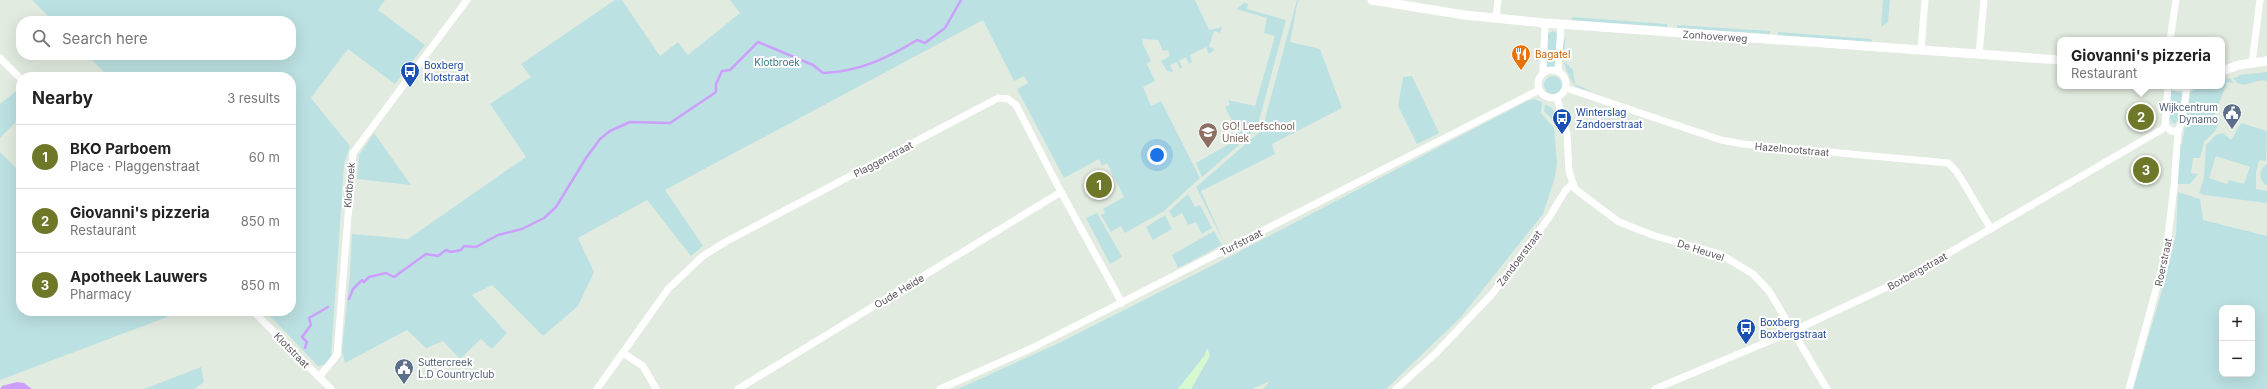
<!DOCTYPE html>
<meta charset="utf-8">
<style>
:root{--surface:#fff;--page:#f2f2f2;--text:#222;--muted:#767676;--line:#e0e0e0;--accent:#6f7828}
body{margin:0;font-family:Inter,sans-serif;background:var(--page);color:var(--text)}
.controls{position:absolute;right:12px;bottom:12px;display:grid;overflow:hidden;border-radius:8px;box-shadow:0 4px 16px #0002}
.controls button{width:36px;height:36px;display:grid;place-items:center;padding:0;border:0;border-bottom:1px solid var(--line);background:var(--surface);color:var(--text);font:20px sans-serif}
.you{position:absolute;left:1157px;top:155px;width:14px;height:14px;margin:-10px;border:3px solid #fff;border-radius:50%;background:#1a73e8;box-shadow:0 0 0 6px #1a73e833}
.badge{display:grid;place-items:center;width:26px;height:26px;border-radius:50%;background:var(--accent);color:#fff;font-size:13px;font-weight:700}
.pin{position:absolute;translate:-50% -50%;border:2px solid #fff;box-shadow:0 1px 4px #0006}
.popup{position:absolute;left:2057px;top:37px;width:168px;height:52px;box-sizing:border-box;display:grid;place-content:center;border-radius:8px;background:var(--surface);filter:drop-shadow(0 1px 3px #0005);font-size:13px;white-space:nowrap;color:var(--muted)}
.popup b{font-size:15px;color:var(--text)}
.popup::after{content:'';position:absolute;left:50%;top:100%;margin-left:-8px;border:8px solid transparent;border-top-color:var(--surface)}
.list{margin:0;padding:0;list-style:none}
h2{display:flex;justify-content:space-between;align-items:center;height:52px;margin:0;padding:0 16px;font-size:17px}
h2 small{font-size:13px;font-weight:400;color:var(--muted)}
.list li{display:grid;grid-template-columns:26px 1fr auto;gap:12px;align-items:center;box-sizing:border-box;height:64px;padding:0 16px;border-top:1px solid var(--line)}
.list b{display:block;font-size:15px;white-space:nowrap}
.list p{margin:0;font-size:13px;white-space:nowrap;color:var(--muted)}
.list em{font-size:13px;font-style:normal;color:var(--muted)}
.icon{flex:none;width:22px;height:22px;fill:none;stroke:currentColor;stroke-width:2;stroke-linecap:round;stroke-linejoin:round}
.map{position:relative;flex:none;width:2267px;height:389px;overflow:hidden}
.search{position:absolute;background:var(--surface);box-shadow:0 4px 16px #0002;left:16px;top:16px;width:280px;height:44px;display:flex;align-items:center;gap:10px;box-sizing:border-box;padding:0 14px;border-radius:16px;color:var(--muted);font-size:15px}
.panel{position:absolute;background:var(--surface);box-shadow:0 4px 16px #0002;left:16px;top:72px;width:280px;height:244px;border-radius:16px}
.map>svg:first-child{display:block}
</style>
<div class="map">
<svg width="2267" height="389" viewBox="0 0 2267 389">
<rect width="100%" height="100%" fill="#e2ebe0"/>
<!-- green -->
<g fill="#bce1e2" fill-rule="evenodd">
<path d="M32,0H385L378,10L425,45L395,84L348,49L311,98L350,146L344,164L331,357L324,365L318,366L265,311H291V77H109L87,55H291V21H53Z"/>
<path d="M615,0H622L660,56L678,42L688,55L740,13L730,0H1195L1209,30L1222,27L1220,33L1214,31L1209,47L1215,49L1209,54L1206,47L1190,55L1192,62L1189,64L1186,57L1179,61L1182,67L1180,69L1177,62L1170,65L1173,72L1167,71L1161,61L1170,56L1168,50L1163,51L1158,40L1143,39L1142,42L1151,61L1147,64L1155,81L1143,87L1151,106L1161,101L1200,178L1164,211L1125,233L1121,226L1111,232L1101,215L1105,213L1103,209L1124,197L1107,163L1102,166L1099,159L1064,178L1017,89L1028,83L1024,76L1014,81L983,20L665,190L703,246L691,256L647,200L578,238L594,272L578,306L543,336L492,285L472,295L507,333L492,349L481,339L460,359L443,341L426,348L407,330L345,363L342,351L350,274L352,234L408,239L526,157L490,104L531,77L521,64Z"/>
<path d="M1297,0H1298L1290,42L1320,49L1342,108L1272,144L1275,154L1201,191L1225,244L1196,187L1262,130Z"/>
<path d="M1883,0H1890L1888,22L1881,27Z"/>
<path d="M1244,3L1248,4L1247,9L1286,20L1257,128L1242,141L1225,107L1230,105L1228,100L1255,106L1275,36L1264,33L1267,18L1236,9Z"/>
<path d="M1572,17L1667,24V27L1572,20Z"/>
<path d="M1677,25L1770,31V34L1677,28Z"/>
<path d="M1553,31L1558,34L1556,68L1544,70L1547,34Z"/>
<path d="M1778,32L1871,39L1872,42L1778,35Z"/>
<path d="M1566,37L1563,60L1573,70L1575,84L1593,92C1587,90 1577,89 1574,84C1566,74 1557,48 1566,37Z"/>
<path d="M2267,72V81C2256,78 2247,88 2237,83L2233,78L2238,77L2239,75Z"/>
<path d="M1412,76L1439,133L1417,144L1398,106L1403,77Z"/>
<circle cx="1553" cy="85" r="9"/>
<path d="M2230,78L2234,83L2227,82L2214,117L2221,120L2215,131L2204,142L2200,158H2193L2191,173L2198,174L2190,184H2177L2180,144H2182L2190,93L2199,86H2222V80Z"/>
<path d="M19,89L21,91V117L0,138V104Z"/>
<path d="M2170,90L2183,93L2182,107L2169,106Z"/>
<path d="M1534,99L1542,102L1541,113L1554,128L1557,163L1555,177L1543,214L1461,317L1386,389H1263L1270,381L1252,389H1191L1210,356L1207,348L1205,355L1178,389H958L1059,343L1227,258L1527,101Z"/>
<path d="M1545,104L1552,108L1559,126V131L1555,122L1544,111Z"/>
<path d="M2170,110L2179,111L2178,120L2175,124L2172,123L2170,119Z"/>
<path d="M2241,123L2267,131L2266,161L2259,160L2256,173V189L2267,191V203L2204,195L2199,193L2204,178L2206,145L2216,135L2223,133L2231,140ZM2216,156L2250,167L2244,184L2229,180L2227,184L2209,178Z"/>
<path d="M374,133L411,185L357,179L359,155Z"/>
<path d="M1236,140L1239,145L1202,177L1196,163Z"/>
<path d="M0,152L21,173V311H183L0,380Z"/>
<path d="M2267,164V186C2258,180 2258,169 2267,164Z"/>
<path d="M2178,192L2200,199L2203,220L2267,236V389H2133L2166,277L2176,234ZM2222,308H2252V374H2222Z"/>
<path d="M1188,194L1195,207L1200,205L1212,228L1202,234L1196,222L1188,225L1182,213L1173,218L1169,211Z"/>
<path d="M1097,213L1122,257L1110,264L1086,218Z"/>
<path d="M1165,215L1172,229L1153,240L1146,227Z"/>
<path d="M1214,231L1222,245L1178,268L1172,255Z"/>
<path d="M201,367L204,382L195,389H144Z"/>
</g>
<!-- sand -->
<path fill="#d6f8ce" d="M1207,348L1210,355L1191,389H1175H1178L1205,355Z"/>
<!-- water -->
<path fill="#cb9ffb" d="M17,382L24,383L32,389H0L2,386Z"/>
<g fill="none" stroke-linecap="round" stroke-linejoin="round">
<!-- stream -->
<g stroke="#cb9ffb" stroke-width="2.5">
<path d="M349,299L353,289L362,280L364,282L369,277L386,273L394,277L426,254L438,256L446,250L451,252L461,250L464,246L476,247L498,235L522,229L544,218L556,207L586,158L600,139L610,131L630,122L670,123L716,92V84L722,71L730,70L758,42L813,65L823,73C858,72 888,58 917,40L925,43L945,28L961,0"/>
<path d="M305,348L307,342L302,337L311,325L309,318L328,307"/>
</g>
<!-- street -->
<g stroke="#fff" stroke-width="7">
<path d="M1496,18L1498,0"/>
<path d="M2170,40L2176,0"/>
<path d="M1921,50L1925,0"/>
<path d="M1979,54L1984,0"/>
<path d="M0,58L21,79"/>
<path d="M2252,63L2260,0"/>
<circle cx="1552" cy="84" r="14"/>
<path d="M1558,71L1561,25"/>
<path d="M1543,73L1545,23"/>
<path d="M2168,86L2165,125L2171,131H2178"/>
<path d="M1566,88L1721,140L1743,144L1948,163L1957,172L1991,229"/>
<path d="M1557,98L1567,134L1569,171L1575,189L1619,222L1655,236L1720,254L1753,274L1769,291L1827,389"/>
<path d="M2178,131L2182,121L2187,86"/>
<path d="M253,311L331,389"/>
<path d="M623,353L643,366L656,389"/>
<path d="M319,377L337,355L353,153L467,0"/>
<path d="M597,389L668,289L703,256L727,241L998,98L1008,99L1016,105L1061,192L1122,303"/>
<path d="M738,389L1061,192"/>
<path d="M940,389L1032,348L1539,90"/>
<path d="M1396,389L1436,353L1493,293L1550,216L1565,191L1572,184"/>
<path d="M1655,389L1793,331L1904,279L2166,127"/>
<path d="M2129,389L2166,253L2174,187L2178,131"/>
</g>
<!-- secondary -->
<g stroke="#fff" stroke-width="9">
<path d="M1372,0L1464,15L1545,23L2060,60"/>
<path d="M2222,71L2239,65L2267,61"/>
<path d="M2175,86H2188"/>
</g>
</g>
<!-- icons -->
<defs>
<g id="restaurant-pin" transform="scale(1)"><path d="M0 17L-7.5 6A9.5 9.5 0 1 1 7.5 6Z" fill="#e8710a" stroke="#fff"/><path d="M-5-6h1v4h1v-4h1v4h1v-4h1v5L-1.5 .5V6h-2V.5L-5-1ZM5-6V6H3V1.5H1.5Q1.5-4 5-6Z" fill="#fff"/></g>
<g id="bus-pin" transform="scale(1)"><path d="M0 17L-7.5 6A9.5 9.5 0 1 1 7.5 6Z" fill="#1a4fb4" stroke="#fff"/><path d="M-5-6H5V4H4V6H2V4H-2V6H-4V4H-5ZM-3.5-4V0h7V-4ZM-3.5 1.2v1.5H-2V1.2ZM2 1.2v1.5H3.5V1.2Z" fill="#fff"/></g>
<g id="civic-pin" transform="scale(1)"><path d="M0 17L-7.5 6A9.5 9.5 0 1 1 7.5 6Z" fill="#5c6f8a" stroke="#fff"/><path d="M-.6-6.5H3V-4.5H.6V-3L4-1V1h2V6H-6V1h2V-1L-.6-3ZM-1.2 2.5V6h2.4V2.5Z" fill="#fff"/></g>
<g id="school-pin" transform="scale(1)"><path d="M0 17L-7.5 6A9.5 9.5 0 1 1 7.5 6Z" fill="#8d6e63" stroke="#fff"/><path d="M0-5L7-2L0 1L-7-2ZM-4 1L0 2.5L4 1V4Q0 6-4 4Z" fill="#fff"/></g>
</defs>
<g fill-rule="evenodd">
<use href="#restaurant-pin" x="1521" y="54"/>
<use href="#bus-pin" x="410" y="71"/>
<use href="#civic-pin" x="2232" y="113"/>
<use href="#bus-pin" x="1562" y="118"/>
<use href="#school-pin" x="1208" y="132"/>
<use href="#bus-pin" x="1746" y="328"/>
<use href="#civic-pin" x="404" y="368"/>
</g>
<g text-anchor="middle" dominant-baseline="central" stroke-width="4" stroke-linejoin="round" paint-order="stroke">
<!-- street labels -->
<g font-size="10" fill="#5d5860" stroke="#fff">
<text transform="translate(1715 36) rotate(4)">Zonhoverweg</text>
<text transform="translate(1792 149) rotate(5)">Hazelnootstraat</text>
<text transform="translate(883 159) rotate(-28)">Plaggenstraat</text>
<text transform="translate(349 185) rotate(-85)">Klotbroek</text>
<text transform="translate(1241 242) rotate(-27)">Turfstraat</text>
<text transform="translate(1701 250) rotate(18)">De Heuvel</text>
<text transform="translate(1519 258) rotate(-53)">Zandoerstraat</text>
<text transform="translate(2163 262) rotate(-78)">Roerstraat</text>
<text transform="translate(1917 271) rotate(-29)">Boxbergstraat</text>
<text transform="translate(899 291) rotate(-31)">Oude Heide</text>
<text transform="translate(292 350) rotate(45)">Klotstraat</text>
</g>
<!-- food labels -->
<g font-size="10" fill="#c56008" stroke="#fff" text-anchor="start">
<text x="1535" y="54">Bagatel</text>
</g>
<!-- park labels -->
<g font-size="10" fill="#377b81" stroke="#fff">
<text x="777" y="62">Klotbroek</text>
</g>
<!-- transit labels -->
<g font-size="10" fill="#164399" stroke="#fff" text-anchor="start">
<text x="424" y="65">Boxberg<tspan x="424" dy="12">Klotstraat</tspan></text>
<text x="1576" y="112">Winterslag<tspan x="1576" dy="12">Zandoerstraat</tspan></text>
<text x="1760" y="322">Boxberg<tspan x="1760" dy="12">Boxbergstraat</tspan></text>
</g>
<!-- service labels -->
<g font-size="10" fill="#4e5e75" stroke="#fff" text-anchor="end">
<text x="2218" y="107">Wijkcentrum<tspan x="2218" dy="12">Dynamo</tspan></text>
<text x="418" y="362" text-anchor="start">Suttercreek<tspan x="418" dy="12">L.D Countryclub</tspan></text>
</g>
<!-- education labels -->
<g font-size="10" fill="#785e54" stroke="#fff" text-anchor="start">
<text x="1222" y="126">GO! Leefschool<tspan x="1222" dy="12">Uniek</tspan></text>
</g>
</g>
</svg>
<div class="controls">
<button>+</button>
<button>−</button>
</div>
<div class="you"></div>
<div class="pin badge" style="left:1099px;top:185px">1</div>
<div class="pin badge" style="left:2141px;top:117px">2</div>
<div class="popup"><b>Giovanni's pizzeria</b>Restaurant</div>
<div class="pin badge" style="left:2146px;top:170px">3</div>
<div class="search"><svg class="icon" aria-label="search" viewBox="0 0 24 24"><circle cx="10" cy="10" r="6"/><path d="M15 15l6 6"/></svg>Search here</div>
<section class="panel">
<h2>Nearby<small>3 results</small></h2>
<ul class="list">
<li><span class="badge">1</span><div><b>BKO Parboem</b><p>Place · Plaggenstraat</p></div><em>60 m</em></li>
<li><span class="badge">2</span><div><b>Giovanni's pizzeria</b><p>Restaurant</p></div><em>850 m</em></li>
<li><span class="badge">3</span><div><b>Apotheek Lauwers</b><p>Pharmacy</p></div><em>850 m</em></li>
</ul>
</section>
</div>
